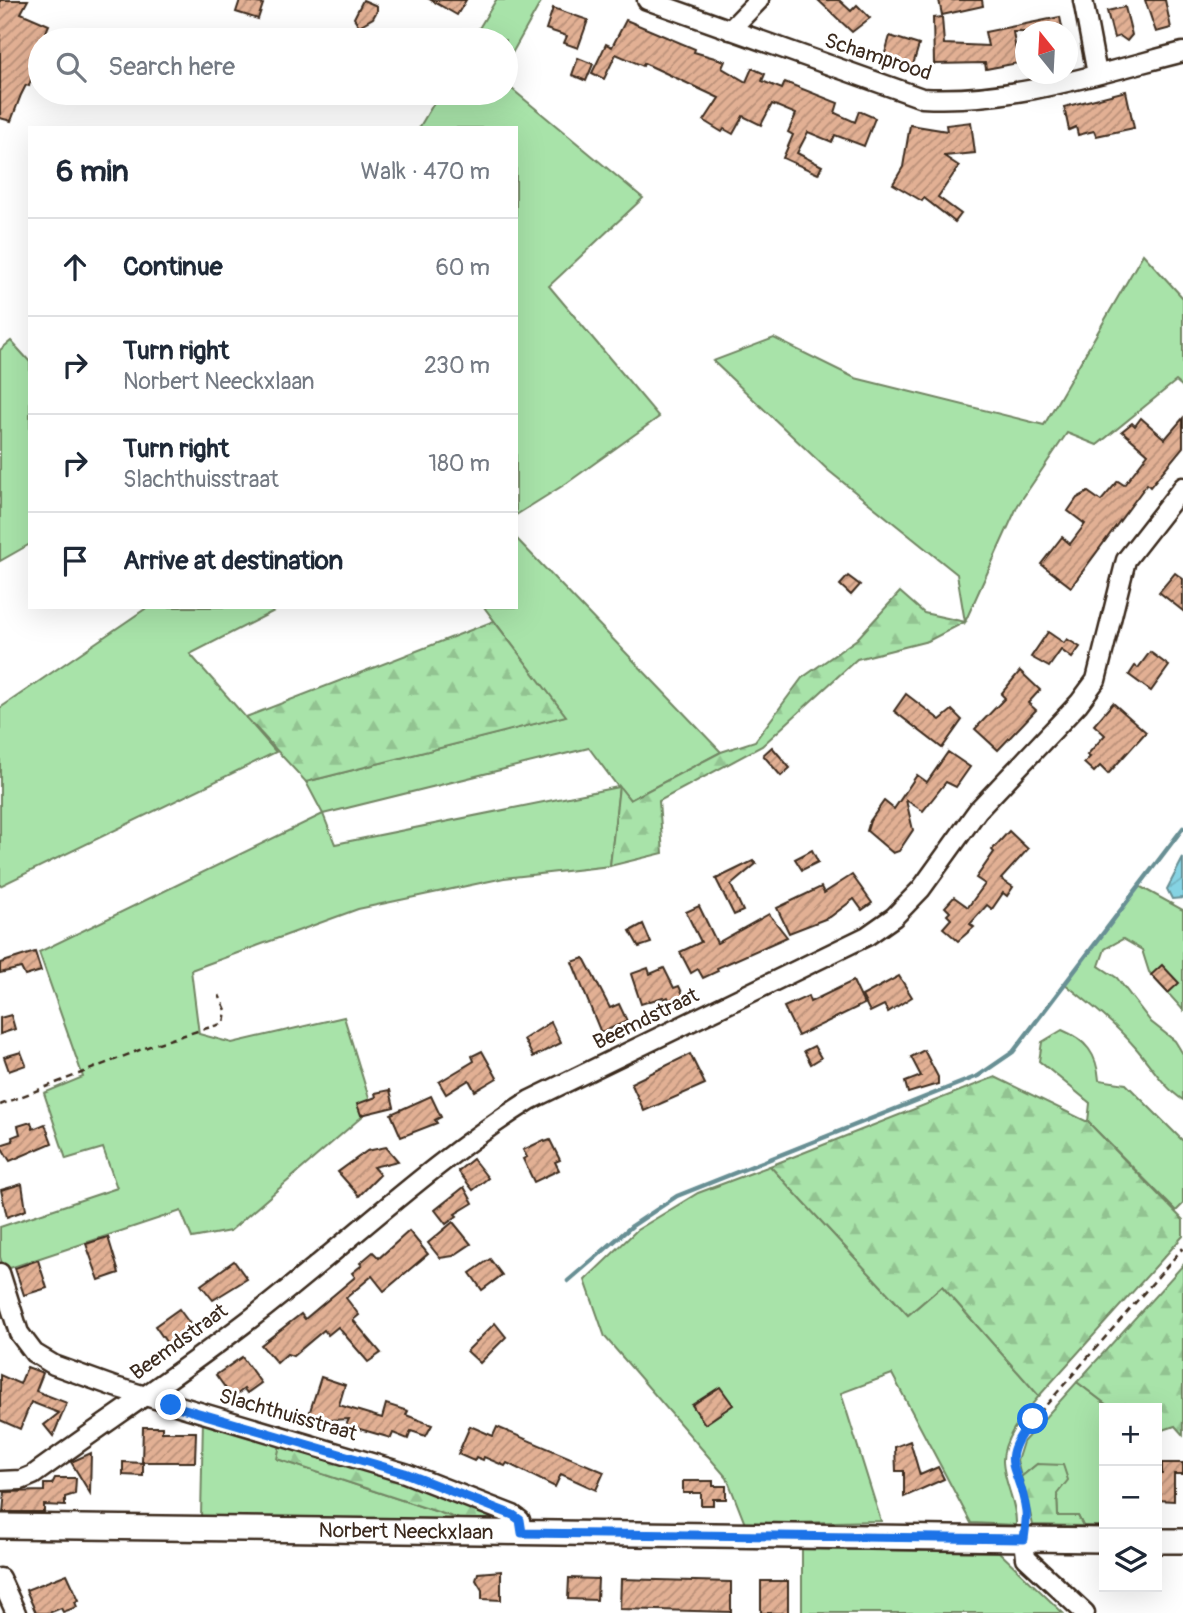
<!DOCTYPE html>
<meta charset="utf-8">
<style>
:root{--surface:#fff;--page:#f6f6f7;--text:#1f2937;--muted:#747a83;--line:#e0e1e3}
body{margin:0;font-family:Pangolin,sans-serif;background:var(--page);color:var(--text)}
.controls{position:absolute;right:21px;bottom:21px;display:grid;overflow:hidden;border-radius:0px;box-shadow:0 7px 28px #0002}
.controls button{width:63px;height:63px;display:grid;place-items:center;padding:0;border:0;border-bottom:2px solid var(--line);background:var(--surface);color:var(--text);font:35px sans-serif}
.compass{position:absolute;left:1015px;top:21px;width:63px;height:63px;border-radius:50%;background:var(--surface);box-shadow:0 7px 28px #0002;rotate:342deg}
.stop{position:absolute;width:21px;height:21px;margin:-16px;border:5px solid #1a73e8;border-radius:50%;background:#fff}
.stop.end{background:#1a73e8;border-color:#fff;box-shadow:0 2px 7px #0008}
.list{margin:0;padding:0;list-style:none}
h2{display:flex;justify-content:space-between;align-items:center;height:91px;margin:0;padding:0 28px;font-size:30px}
h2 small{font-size:23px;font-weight:400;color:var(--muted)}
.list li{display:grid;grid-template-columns:46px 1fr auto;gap:21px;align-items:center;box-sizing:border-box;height:98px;padding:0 28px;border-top:2px solid var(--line)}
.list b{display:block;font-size:26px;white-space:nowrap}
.list p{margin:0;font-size:23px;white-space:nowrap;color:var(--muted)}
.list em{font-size:23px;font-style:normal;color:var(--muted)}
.icon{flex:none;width:38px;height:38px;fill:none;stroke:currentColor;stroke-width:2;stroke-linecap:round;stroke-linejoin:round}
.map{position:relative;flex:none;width:1183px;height:1613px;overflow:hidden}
.search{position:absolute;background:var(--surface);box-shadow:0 7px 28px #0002;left:28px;top:28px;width:490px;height:77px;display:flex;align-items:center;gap:18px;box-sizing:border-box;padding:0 24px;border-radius:38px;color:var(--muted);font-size:26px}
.panel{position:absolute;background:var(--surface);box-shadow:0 7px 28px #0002;left:28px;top:126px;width:490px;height:483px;border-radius:0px}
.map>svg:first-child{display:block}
</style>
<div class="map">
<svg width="1183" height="1613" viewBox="0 0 1183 1613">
<defs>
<pattern id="forest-firs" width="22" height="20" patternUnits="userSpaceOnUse" patternTransform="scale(1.75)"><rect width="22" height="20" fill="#a8e3a9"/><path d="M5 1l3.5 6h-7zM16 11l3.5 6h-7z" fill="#92c391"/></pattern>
<pattern id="water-waves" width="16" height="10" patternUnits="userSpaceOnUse" patternTransform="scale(1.75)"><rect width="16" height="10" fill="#85d3e3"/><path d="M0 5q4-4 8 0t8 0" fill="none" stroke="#74b5c2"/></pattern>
<pattern id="building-hatch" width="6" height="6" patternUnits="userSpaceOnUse" patternTransform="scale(1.75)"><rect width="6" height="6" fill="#e2b094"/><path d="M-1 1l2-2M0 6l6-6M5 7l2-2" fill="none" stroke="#b88f78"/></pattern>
</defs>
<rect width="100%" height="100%" fill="#fff"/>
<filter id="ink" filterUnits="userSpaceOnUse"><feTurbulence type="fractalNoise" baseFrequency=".0143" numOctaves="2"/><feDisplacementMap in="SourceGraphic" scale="14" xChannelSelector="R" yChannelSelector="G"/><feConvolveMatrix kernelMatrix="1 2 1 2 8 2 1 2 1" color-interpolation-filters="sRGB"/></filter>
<g filter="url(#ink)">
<!-- grass -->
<g fill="#a8e3a9" stroke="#728664" stroke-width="2" fill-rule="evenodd">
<path d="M496,0H542L506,64V40H472Z"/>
<path d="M506,84L643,198L549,286L659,417L567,483L516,515V128H419L440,93H506Z"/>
<path d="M1143,254L1183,298V387L1176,381L1097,445L1067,433L1018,505L965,622L957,574L829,471L713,361L774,338L855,378L1044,425Z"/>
<path d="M11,341L30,362V544L0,561V350Z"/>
<path d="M516,538L721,752L630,800L619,787L610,866L504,878L358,909L191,970L199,1034L232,1043L344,1017L372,1108L230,1231L192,1238L181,1211L4,1270L0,1257V1227L117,1188L103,1148L66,1159L44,1093L83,1077L39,952L323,814L306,782L565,716L484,607H516ZM589,748L618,787L335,844L323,814Z"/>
<path d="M148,607H282L190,654L276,752L0,886V708Z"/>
<path d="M1139,886L1183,910V1010L1149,972L1142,950L1123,939L1105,949L1099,966L1117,978L1151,1022L1175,1041L1183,1054V1100C1163,1087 1151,1065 1135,1047C1114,1023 1090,1004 1065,984Z"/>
<path d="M1062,1030C1086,1040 1097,1054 1099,1080L1126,1084L1183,1141V1204L1176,1211L1088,1122L1090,1103L1039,1061L1042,1042Z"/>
<path d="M770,1166L908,1315L942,1286L1039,1396C1025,1413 1002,1438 1003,1462C1004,1483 1017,1503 1016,1525L971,1523L892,1374L841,1393L881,1521L745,1524L727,1478L605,1337L585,1280L637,1230L698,1193Z"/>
<path d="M1077,1382L1111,1408H1104V1526H1083L1078,1516H1058L1057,1494L1037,1464L1021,1477L1017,1461L1023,1442Z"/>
<path d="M203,1418L281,1440L278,1459L462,1520L201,1517Z"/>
<path d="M802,1549L999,1552L1063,1613H802Z"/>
</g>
<!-- forest -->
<g fill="url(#forest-firs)" stroke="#728664" stroke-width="2">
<path d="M900,592L924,613L965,622L928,641L857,659L762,746L659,801L663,853L610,866L619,786L630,800L721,752L755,741L802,678L857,639Z"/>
<path d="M494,621L566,716L306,782L246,717Z"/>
<path d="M995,1077L1088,1122L1183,1220V1236L1039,1396L942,1286L908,1315L770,1166Z"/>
<path d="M1183,1265V1435L1175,1426L1157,1432V1408H1111L1077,1382Z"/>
<path d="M281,1440L359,1463L505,1521L462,1520L277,1459Z"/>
<path d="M1037,1464L1063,1465L1068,1480L1057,1494L1058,1516H1078L1083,1526L1033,1525L1021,1477Z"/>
</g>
<!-- water -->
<path fill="url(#water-waves)" stroke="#678f94" stroke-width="2" d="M1183,858V898L1172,899L1167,889Z"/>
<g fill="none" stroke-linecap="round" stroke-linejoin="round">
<!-- stream -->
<path stroke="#678f94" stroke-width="4.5" d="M568,1281L632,1226L677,1196L978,1076L1013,1052L1183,828"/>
</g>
<!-- building -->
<g fill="url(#building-hatch)" stroke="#3b2a1e" stroke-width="2">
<path d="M0,0H28L21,13L49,25L46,32L65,40H39L29,67L34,69L29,86L26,85L21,95L11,121L0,118Z"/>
<path d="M240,0L263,4L258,19L236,12Z"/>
<path d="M363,0L377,6V11L373,18L359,26L354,18Z"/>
<path d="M431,0H466L457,15Z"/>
<path d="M818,0H839L851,11L857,5L870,18L852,32Z"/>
<path d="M939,0H982L983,6L942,15Z"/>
<path d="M1145,0H1165L1171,28L1156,32Z"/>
<path d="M1125,7L1132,35L1127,41L1120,36L1114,38L1107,11Z"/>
<path d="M553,8L588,20L578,48L564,43L567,36L546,29Z"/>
<path d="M942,17L944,44L988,46L985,32L1060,17L1063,32H1013L1018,63L986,69L985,63L934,64L933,18Z"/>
<path d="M626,20L695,49L694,52L725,61L722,68L746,82L752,68L765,74L762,81L782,89L785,82L838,103L835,113L855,122L859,111L875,118L864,146L835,135L832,142L808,132L797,153L822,166L818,174L783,158L793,135L788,132L796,114L772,104L761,125L743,116L733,134L724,129L722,132L704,121L719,98L644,63L643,66L616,54L604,79L592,73L606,44L612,47Z"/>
<path d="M890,36L919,45L912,68L883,60Z"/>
<path d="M578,58L593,64L586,81L572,75Z"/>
<path d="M1126,91L1134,128L1096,136L1094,131L1078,135L1076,127L1069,130L1064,107Z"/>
<path d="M971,122L975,153L944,156L959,166L938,197L961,214L955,222L924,198L922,201L893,184L903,167L910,125L947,131L946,125Z"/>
<path d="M1141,418L1165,439L1183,418V447L1150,487L1147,484L1071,587L1041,564L1062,537L1070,544L1085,524L1068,511L1077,498L1088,492L1101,501L1118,481L1124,485L1148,454L1122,431L1132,423L1135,426Z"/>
<path d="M1175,573L1183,579V611L1159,592Z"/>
<path d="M848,576L860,585L851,595L840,585Z"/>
<path d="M1048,632L1064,643L1067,639L1080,647L1072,658L1061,650L1049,667L1031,657Z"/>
<path d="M1150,652L1169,666L1151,691L1129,675L1135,666L1138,668Z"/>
<path d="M1020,671L1040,690L1028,703L1036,710L998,750L975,729L1005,698L1001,694Z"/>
<path d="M906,694L940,720L952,710L962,720L942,748L894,711Z"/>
<path d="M1113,703L1146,732L1108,774L1100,766L1094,772L1084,763L1090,757L1087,755L1105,735L1094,725Z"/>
<path d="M772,747L790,768L781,776L763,755Z"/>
<path d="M948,752L970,767L956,787L946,782L923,811L906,800L913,830L899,851L893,853L867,831L870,821L884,801L894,809L917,775L927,782Z"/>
<path d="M1009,831L1028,849L1001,879L1013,887L1007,896L1003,893L992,909L987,905L970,924L974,927L958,941L943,928L951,919L947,915L950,912L945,907L954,897L968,907L985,884L976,878L994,852L992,850Z"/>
<path d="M812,850L818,862L802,870L795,859Z"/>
<path d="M753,861L756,864L731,885L743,911L734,915L716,879Z"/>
<path d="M852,875L872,903L862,910L854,899L830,917L789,933L777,908L821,887L824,893Z"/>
<path d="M699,906L717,943L769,914L787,937L717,968L718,971L703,978L698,969L691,973L680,952L701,942L686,912Z"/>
<path d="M643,924L651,943L639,947L630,931Z"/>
<path d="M35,952L41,971L25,976L21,968L0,973V963Z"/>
<path d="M584,958L610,1008L619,1004L627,1021L601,1033L572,962Z"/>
<path d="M1162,965L1179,983L1168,993L1151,975Z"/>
<path d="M648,968L650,974L664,968L674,988L679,986L687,1003L674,1010L668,997L664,999L663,997L641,1004L631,974Z"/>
<path d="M899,976L912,997L888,1012L884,1005L870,1012L862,996Z"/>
<path d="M853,981L864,1004L798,1036L784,1007L808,996L810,1002Z"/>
<path d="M11,1015L15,1029L0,1034V1018Z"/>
<path d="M551,1022L561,1043L533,1057L524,1039Z"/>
<path d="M814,1046L821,1058L811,1064L804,1051Z"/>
<path d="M924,1050L938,1077V1084L908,1093L905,1082L921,1076L911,1057Z"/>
<path d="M482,1051L497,1078L475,1091L469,1080L446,1094L439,1082L474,1061L472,1056Z"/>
<path d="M21,1052L26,1065L9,1071L4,1057Z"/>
<path d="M690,1054L705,1084L644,1111L631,1083Z"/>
<path d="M390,1090L394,1107L361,1115L357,1104L376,1097L375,1093Z"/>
<path d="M431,1096L441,1117L435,1120L437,1123L401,1137L391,1114Z"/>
<path d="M31,1122L33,1129L45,1124L52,1143L10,1161L0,1145L13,1141L12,1137L20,1134L18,1126Z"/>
<path d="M544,1140L545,1142L550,1140L560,1160L555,1162L559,1170L534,1182L523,1159L527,1157L523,1150Z"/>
<path d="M386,1147L398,1161L373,1167L380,1175L359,1196L338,1172L367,1151Z"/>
<path d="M473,1159L488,1178L473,1190L458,1171Z"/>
<path d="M22,1184L26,1210L7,1217L1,1190Z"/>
<path d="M464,1187L473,1203L455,1214L457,1216L446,1224L435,1210Z"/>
<path d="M453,1222L471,1244L453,1256L440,1258L428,1243Z"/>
<path d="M409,1231L428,1254L384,1291L372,1276L346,1298L359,1315L353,1320L381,1353L368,1362L338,1327L328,1335L324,1330L293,1356L287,1354L277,1363L261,1345L301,1314L305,1319L355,1277L352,1273L362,1265L360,1263L373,1252L379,1258Z"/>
<path d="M108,1237L119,1273L99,1280L86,1244Z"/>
<path d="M490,1259L502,1275L482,1290L470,1273Z"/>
<path d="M38,1260L47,1288L24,1295L15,1268Z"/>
<path d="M234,1261L247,1279L213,1300L201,1285Z"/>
<path d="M179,1309L193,1328L169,1346L155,1326Z"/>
<path d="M495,1323L506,1337L480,1363L467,1351Z"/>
<path d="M242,1357L261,1383L247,1393L244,1389L236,1395L229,1393L216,1375Z"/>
<path d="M27,1367L43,1373L36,1391L67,1403L53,1436L44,1425L59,1413L31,1402L20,1429L0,1420V1375L20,1384Z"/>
<path d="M321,1377L345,1385L339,1405L382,1418L386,1404L408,1411L406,1415L432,1425L426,1436L411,1431L408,1439L393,1433L391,1438L346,1425L349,1419L330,1420L309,1414Z"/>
<path d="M720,1387L733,1405L705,1424L692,1405Z"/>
<path d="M470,1426L493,1436L497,1427L604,1472L596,1490L561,1474L555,1487L507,1463L505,1466L484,1457L483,1460L476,1457L474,1461L458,1454Z"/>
<path d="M143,1427H162V1432H196L195,1462H142Z"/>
<path d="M910,1441L920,1475L938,1467L944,1479L904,1497V1471H896L895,1447Z"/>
<path d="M91,1453L90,1493L71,1462Z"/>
<path d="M123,1462L143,1463V1476L123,1475Z"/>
<path d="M1162,1463H1183V1474H1174V1501L1157,1500V1474H1162Z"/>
<path d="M55,1478H76L75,1494L65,1497V1506L44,1505V1512H3L5,1492L44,1491V1484H52Z"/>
<path d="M683,1481H713V1486H726V1499H713V1505H701V1493H683Z"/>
<path d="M501,1571V1600L482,1599V1590L476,1580L478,1573Z"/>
<path d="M67,1574L79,1600L75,1602L77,1607L63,1612L61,1608L49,1613H36L26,1590Z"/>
<path d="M569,1578L598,1579L597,1600L568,1599Z"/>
<path d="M621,1579L731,1582V1612L620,1609Z"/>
<rect x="761" y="1581" width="27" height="32"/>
</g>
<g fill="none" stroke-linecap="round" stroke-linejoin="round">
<!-- minor casing -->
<g stroke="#3b2a1e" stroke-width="23">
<g id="minor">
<path d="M647,0L922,98C1010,103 1098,74 1183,52"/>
<path d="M1083,0L1097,74"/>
<path d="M730,30L759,0"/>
<path d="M0,1273L19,1333L34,1353L54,1365L115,1387L405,1473L513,1515L520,1520L522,1533"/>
<path d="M0,1481L21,1480L33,1475C107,1421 185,1370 258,1313C349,1242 432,1162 530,1100L867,936L894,917L921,889L978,810L1079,703L1096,680L1126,560L1183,487"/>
<path d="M1024,1539L1026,1558L1085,1613"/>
<path d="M0,1578L16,1613"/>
</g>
</g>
<!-- major casing -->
<g stroke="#3b2a1e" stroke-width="28">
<g id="major">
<path id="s1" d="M0,1526L1104,1540"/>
<path d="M1157,1541H1183"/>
</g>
</g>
<!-- path -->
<g stroke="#3b2a1e" stroke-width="2.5" stroke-dasharray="7 5" stroke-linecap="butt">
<path d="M0,1105L155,1044L224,1023L226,1010L219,995"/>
<path d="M1025,1522L1026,1511L1011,1462L1015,1441L1183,1248"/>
</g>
<!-- minor -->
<use href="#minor" stroke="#fff" stroke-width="18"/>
<!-- major -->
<use href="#major" stroke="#fff" stroke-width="23"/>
</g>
</g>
<g fill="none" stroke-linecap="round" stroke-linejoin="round" filter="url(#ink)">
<!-- route -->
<path stroke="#1a73e8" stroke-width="9" d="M171,1405L405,1473L513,1515L520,1520L522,1533L1024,1539C1025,1530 1027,1520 1026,1511C1020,1464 995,1465 1033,1419"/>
</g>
<g text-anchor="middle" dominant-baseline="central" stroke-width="6" stroke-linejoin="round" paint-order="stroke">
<!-- street labels -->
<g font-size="21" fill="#3b2a1e" stroke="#fff">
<text transform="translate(878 57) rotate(18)">Schamprood</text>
<text transform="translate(646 1019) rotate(-26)">Beemdstraat</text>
<text transform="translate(179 1342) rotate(-36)">Beemdstraat</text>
<text transform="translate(288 1415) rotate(16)">Slachthuisstraat</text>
<text stroke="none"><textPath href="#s1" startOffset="406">Norbert Neeckxlaan</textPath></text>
</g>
</g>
</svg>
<div class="controls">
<button>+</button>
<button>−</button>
<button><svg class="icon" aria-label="layers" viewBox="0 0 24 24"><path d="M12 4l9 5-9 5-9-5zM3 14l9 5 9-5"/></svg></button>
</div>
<svg class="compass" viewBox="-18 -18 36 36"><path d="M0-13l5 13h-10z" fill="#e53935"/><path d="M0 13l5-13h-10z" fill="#747a83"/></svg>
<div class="stop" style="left:1033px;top:1419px"></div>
<div class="stop end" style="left:171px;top:1405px"></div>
<div class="search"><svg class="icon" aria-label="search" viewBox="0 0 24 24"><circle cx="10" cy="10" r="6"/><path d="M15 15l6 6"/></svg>Search here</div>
<section class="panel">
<h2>6 min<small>Walk · 470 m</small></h2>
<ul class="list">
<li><svg class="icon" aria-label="ahead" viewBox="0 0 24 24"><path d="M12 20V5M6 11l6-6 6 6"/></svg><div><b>Continue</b></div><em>60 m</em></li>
<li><svg class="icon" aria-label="right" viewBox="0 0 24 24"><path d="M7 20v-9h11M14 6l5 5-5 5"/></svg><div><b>Turn right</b><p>Norbert Neeckxlaan</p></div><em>230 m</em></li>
<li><svg class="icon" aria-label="right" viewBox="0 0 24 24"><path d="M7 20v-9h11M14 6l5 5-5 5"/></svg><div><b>Turn right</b><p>Slachthuisstraat</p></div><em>180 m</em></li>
<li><svg class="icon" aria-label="arrive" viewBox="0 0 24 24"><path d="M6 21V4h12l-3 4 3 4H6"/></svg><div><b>Arrive at destination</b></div></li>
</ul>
</section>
</div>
